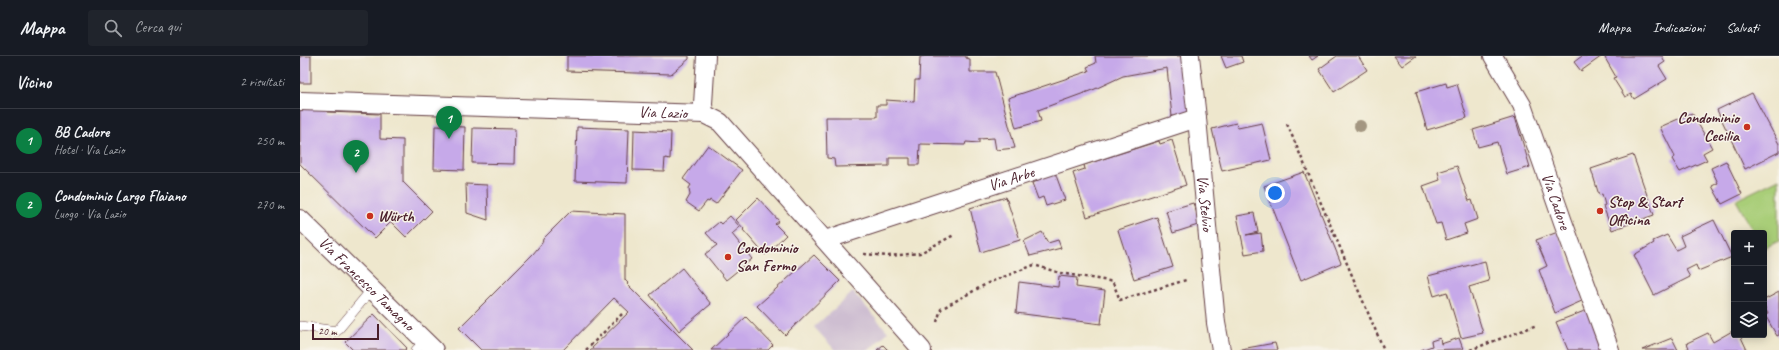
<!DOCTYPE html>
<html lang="it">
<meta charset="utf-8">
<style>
:root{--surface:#171b24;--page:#20242c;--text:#f1f3f6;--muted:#9ea1a6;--line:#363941;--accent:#0b8043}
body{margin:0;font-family:Caveat,sans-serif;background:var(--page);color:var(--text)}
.controls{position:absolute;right:12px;bottom:12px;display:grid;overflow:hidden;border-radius:4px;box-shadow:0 2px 10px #0003}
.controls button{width:36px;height:36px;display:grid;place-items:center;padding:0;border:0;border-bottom:1px solid var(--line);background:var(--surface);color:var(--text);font:20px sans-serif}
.scale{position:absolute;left:12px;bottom:10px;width:67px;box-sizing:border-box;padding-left:4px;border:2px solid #4a1f2b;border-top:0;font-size:11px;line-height:14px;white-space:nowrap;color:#4a1f2b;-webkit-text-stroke:3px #f7f3e8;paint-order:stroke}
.you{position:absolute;left:975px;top:137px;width:14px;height:14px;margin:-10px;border:3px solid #fff;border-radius:50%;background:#1a73e8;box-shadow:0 0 0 6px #1a73e833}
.badge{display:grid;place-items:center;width:26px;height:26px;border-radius:50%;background:var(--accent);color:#fff;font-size:13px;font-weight:700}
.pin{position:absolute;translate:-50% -33px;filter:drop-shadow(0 1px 2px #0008)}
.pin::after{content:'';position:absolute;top:21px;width:14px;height:12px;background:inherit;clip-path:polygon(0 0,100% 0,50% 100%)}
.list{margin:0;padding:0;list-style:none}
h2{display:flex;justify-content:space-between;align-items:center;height:52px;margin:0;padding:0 16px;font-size:17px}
h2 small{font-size:13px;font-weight:400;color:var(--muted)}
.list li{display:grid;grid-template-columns:26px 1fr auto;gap:12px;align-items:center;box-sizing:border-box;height:64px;padding:0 16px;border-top:1px solid var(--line)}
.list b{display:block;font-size:15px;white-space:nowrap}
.list p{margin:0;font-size:13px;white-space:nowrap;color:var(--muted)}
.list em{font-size:13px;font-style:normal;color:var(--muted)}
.icon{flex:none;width:22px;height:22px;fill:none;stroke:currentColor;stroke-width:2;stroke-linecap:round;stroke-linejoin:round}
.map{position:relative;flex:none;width:1479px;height:294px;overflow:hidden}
header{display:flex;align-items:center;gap:24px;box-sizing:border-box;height:56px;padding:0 20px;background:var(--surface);border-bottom:1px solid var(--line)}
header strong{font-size:19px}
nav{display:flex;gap:22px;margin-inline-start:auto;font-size:14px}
.search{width:280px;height:36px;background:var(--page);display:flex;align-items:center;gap:10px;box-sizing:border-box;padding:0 14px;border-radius:4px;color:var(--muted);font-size:15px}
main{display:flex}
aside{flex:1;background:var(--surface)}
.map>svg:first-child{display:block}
</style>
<header>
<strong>Mappa</strong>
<div class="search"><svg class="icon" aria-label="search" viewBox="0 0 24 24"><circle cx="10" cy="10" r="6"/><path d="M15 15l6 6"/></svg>Cerca qui</div>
<nav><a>Mappa</a><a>Indicazioni</a><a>Salvati</a></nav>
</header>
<main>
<aside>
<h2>Vicino<small>2 risultati</small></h2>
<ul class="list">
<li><span class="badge">1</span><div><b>BB Cadore</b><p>Hotel · Via Lazio</p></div><em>250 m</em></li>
<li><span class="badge">2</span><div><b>Condominio Largo Flaiano</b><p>Luogo · Via Lazio</p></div><em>270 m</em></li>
</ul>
</aside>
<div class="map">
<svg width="1479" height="294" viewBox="0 0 1479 294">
<rect width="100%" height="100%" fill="#f7f3e8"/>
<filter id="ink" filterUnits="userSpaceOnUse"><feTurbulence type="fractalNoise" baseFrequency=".025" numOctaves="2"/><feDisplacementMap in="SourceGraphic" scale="8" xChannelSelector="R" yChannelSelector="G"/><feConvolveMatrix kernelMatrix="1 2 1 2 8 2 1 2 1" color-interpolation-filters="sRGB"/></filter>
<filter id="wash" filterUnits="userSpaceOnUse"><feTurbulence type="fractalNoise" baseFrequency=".012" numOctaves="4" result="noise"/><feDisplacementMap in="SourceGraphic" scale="16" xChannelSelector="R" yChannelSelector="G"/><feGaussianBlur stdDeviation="0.9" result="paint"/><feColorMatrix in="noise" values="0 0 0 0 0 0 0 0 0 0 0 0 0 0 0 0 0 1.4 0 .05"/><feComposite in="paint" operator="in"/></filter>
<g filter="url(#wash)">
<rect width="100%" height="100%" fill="#eee7cd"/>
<!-- industrial -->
<path fill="#cebed1" d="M553,236L588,276L569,294H535L514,271Z"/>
<!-- green -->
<path fill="#a9ce78" stroke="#7a7652" d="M1479,123V185L1464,192V177H1454L1436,144Z"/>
<g id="blocks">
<!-- building -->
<g fill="#c6a9e9">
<rect x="0" y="0" width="11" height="27"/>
<path d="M267,0H389V3L371,18L267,15Z"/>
<path d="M625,0H666V2L670,3V16H695L715,92L696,94L694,82L679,83V87L666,86L665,89L620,88L619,109H610V102H589V110L535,111L534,103L527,102L526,61H577V49H586V44L614,46L615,24H619L620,1Z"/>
<path d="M795,0H881L891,55L872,61L867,12L823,20L795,33L738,54L741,65L716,72L708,42L789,15L787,11L796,7Z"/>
<path d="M921,0H941L943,6L926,12Z"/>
<path d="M1009,0H1018L1012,4Z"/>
<path d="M1037,0H1058L1067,14L1034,36L1019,13Z"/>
<path d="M1094,0H1116L1102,10Z"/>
<path d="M1282,0H1302L1281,15L1274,6Z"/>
<path d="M1308,0H1362L1365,6L1359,10L1367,23L1334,43L1331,38L1325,41L1313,22L1316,21L1305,2Z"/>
<path d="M1146,27L1147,31L1157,28L1167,62L1127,74L1116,36Z"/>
<path d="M1452,37L1479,88V96L1445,113L1417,54Z"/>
<path d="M0,50L27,51V56L80,58V83L103,84V126L132,155L106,181L91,166L75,182L0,108Z"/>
<path d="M1392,57L1412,92L1403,97L1407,104L1380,116L1372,103L1375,101L1360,71Z"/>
<path d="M1215,61L1230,111L1207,118L1197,86L1178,91L1173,74Z"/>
<path d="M936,67L938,72L962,67L971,104L922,115L912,73Z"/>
<path d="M135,70L165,71L164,114L134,113Z"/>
<path d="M277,71L329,73L327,127L275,125Z"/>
<path d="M173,72L215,73L214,108L172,107Z"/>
<path d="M334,74L371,76L370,103L365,102L364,115L333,114Z"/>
<path d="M872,84L886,129L787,161L773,117L785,113L784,109L859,85L860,88Z"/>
<path d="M408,89L442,114L416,148L410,144L409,146L407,145L399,155L386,146L390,139L389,132L391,129L383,123Z"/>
<path d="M1333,99L1354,159L1312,174L1303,150L1305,149L1302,138L1299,139L1291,113Z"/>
<path d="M1426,105L1442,138L1422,148L1412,130L1418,127L1411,112Z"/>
<path d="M1157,110L1169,145L1172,144L1178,163L1164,168L1167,177L1146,184L1141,167L1136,168L1123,130L1140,124L1138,116Z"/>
<path d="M753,111L765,144L746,150L743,141L738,143L732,127L738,125L735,118Z"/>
<path d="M1004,116L1041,207L1001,224L964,130Z"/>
<path d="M166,128L187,129L188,164L167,157Z"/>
<path d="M706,141L720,184L681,196L670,152Z"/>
<path d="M458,142L479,165L475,168L486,179L465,199L443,174L444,173L436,164Z"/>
<path d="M893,147L901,168L873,177L866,155Z"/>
<path d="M271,155L325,158V224L328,227L327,228L393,294H290L329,256L314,242L263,294H181L159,272L233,198L242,187L243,183Z"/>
<path d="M954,157L958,176L946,179L961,177L963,195L945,198L937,160Z"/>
<path d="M430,160L440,171L432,178L452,203L426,224L405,198L417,189L406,177L419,166L421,168Z"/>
<path d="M857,161L873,211L834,223L818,174Z"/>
<path d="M1414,164L1432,201L1398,215L1396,209L1386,214L1390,221L1354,239L1334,199L1354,187L1353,185L1367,179L1376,194L1384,190L1380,180Z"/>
<path d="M742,176L748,187L758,184L761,192L730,200L724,185Z"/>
<path d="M1258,176L1284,244L1255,257L1239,214L1247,210L1236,184Z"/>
<path d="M514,199L540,225L485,279L457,250Z"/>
<path d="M1185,205L1189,225L1169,231L1183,277L1161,282L1147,236L1134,240L1128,220Z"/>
<path d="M382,212L411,248L379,275L350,239Z"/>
<path d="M759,220L777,222L776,231L805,235L801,268L716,257L719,226L758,231Z"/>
<path d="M1479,236V279L1477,280L1465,259L1468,258L1464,249V244Z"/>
<path d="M1287,254L1303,294H1268L1256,266Z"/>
<path d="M74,258L107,292L105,294H53L45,286Z"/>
<path d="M446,261L473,289L468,294H411Z"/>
<path d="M1434,274V279H1440L1447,294H1384L1389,292L1387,287L1408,277L1413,286Z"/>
<path d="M1140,282L1141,288L1159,282L1163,293L1121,294L1132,290L1131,285Z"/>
<path d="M1372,282L1378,294H1342Z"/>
<path d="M975,287L977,294H941V293Z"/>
<path d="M583,289L588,294H577Z"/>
</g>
</g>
</g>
<g filter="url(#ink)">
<use href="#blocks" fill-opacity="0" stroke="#633d43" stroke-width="1"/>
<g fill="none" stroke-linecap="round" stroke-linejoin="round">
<!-- lane casing -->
<g stroke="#633d43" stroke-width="10">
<g id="lane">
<path d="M0,270L37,275L72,233"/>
<path d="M116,294L125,285"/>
</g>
</g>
<!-- street casing -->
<g stroke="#633d43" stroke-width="20">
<g id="street">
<path id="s1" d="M890,0L897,62L916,267L921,294"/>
<path id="s2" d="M1193,0L1222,49L1263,166L1310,294"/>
<path id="s3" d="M0,45L404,58L420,66L622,294"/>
<path d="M404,58L403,48L406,0"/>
<path id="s4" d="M0,163L134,294"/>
<path id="s5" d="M525,184L897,62"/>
</g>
</g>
<!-- path -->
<g stroke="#633d43" stroke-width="2.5" stroke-dasharray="3 3" stroke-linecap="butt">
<path d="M987,68L1084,294"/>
<path d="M564,198L589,200L620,197L654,179"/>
<path d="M637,266L641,253L688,227L734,209L760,217L809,225L813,227L820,244L886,224"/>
<path d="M286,294L322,258"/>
<path d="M1170,294L1237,269"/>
</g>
<!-- lane -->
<use href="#lane" stroke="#fff" stroke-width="9"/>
<!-- street -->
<use href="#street" stroke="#fff" stroke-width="18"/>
</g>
<!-- trees -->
<circle fill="#a39681" cx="1060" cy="70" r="6"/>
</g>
<!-- markers -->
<g fill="#c8321e" stroke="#f7f3e8" stroke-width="1.5">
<circle cx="1447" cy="71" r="4"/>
<circle cx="1300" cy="155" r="4"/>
<circle cx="70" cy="160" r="4"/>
<circle cx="428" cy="201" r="4"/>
</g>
<g text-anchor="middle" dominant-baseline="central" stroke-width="3" stroke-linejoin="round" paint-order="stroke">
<!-- street labels -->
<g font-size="16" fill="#4a1f2b" stroke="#f7f3e8">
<text stroke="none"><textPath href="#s3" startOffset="363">Via Lazio</textPath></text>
<text stroke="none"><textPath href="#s5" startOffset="196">Via Arbe</textPath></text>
<text stroke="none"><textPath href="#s2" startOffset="159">Via Cadore</textPath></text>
<text stroke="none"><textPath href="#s1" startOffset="148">Via Stelvio</textPath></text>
<text stroke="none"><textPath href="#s4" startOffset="93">Via Francesco Tamagno</textPath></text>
</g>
<!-- poi labels -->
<g font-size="16" font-weight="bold" fill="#4a1f2b" stroke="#f7f3e8" text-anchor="start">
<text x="1439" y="62" text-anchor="end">Condominio<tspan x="1439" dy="18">Cecilia</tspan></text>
<text x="1308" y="146">Stop &amp; Start<tspan x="1308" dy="18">Officina</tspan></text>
<text x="78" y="160">Würth</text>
<text x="436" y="192">Condominio<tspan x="436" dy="18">San Fermo</tspan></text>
</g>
</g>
</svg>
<div class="controls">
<button>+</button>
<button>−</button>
<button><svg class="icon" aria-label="layers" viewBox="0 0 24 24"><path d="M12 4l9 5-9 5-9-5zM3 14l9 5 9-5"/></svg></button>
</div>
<div class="scale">20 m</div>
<div class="you"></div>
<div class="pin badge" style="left:149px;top:83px">1</div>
<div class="pin badge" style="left:56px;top:117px">2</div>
</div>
</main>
